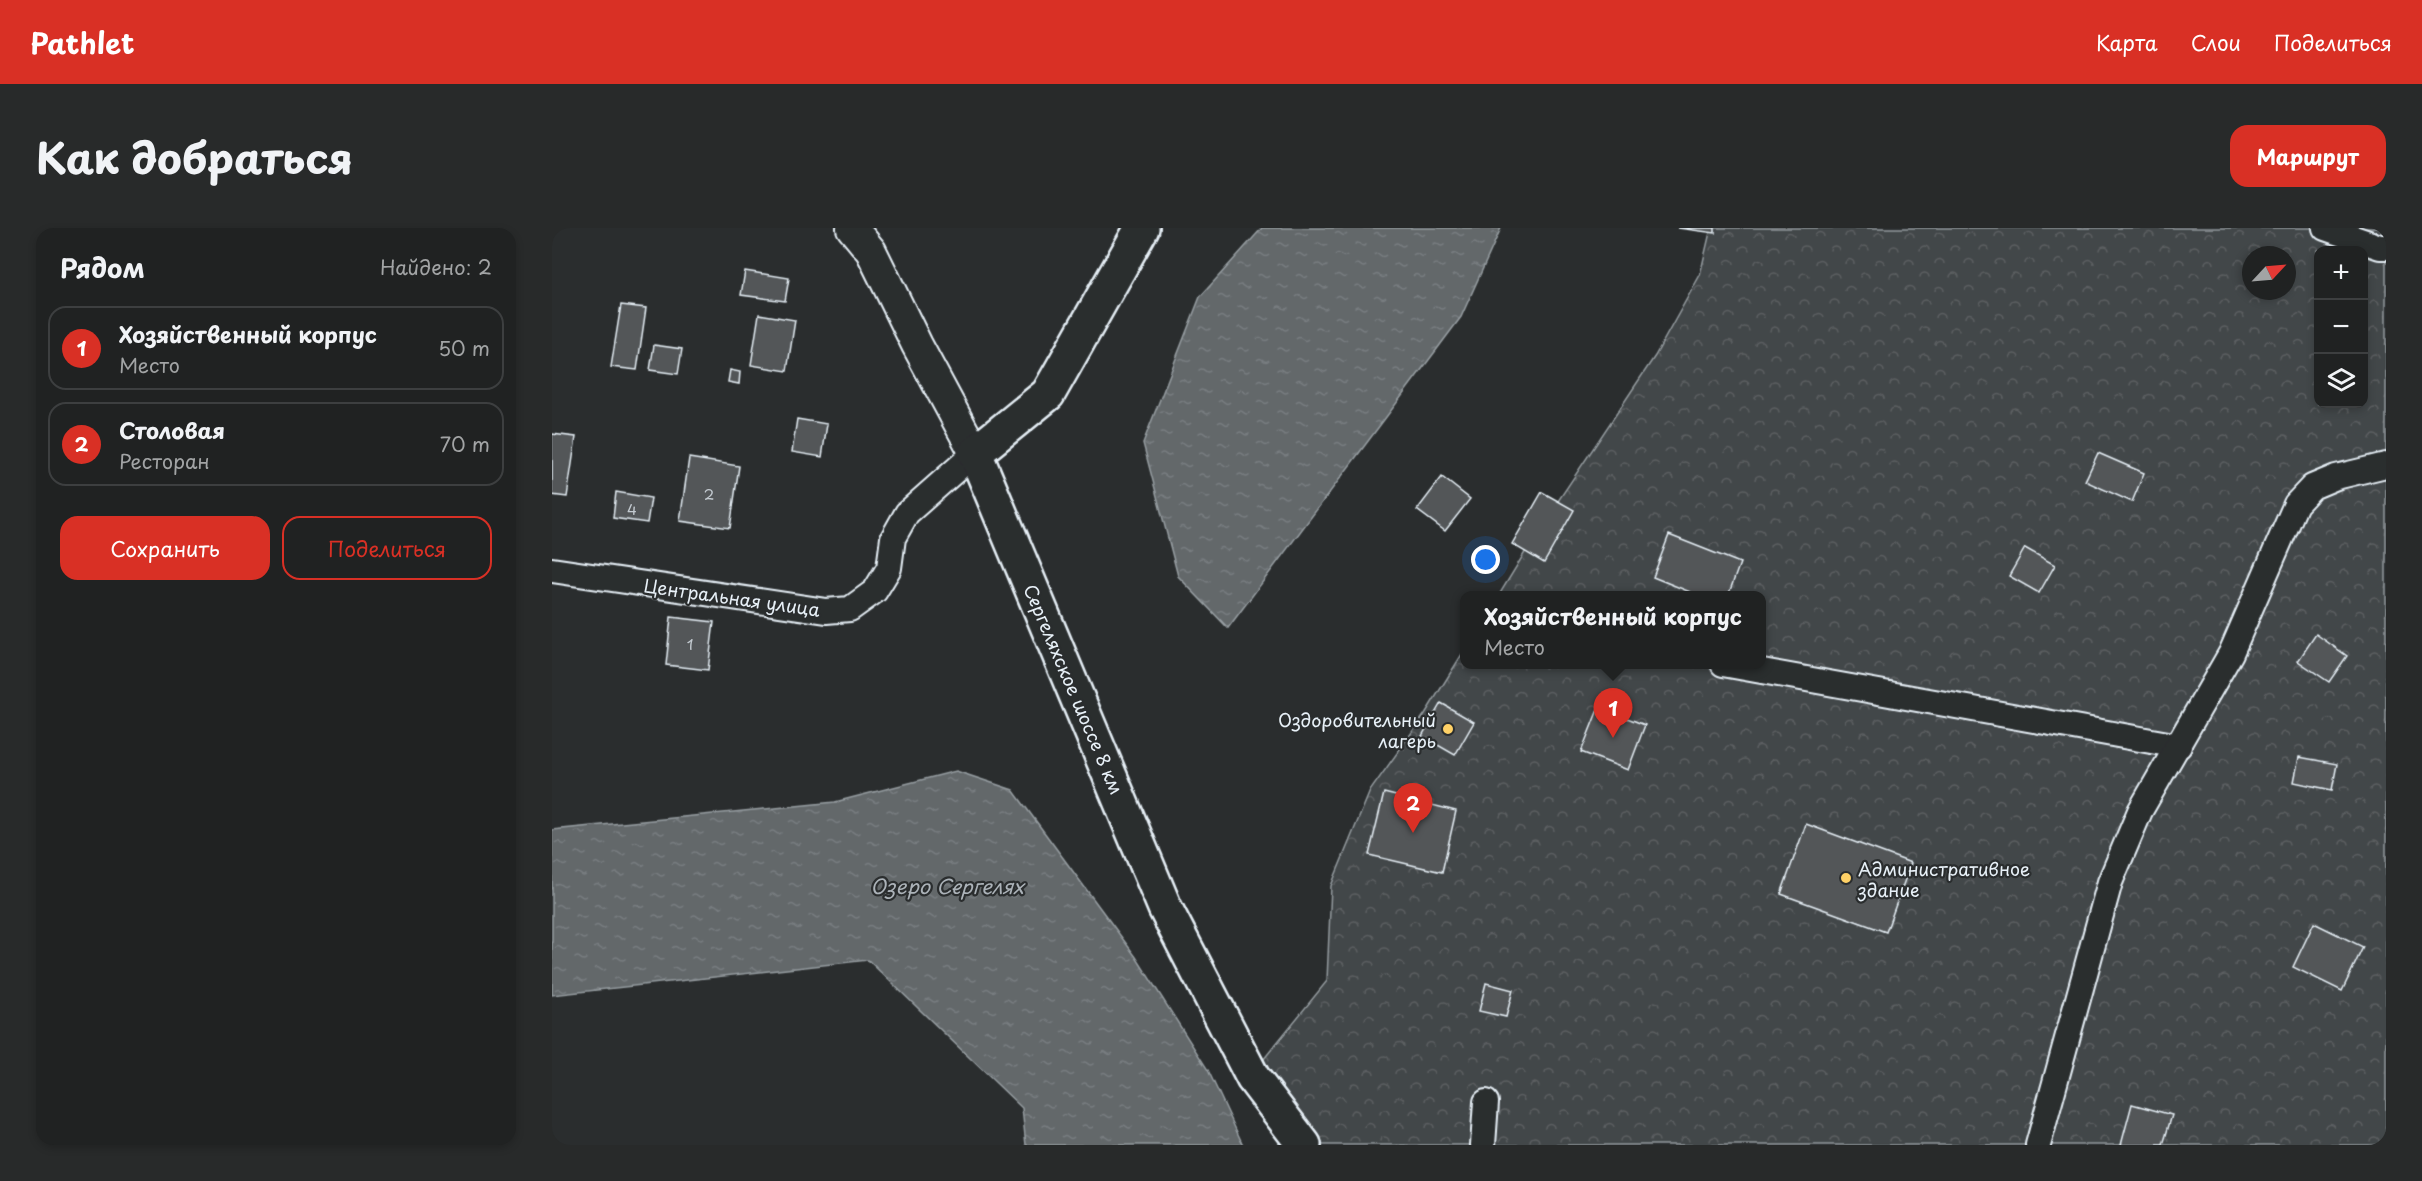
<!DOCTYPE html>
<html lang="ru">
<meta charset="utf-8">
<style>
:root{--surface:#202222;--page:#282a2a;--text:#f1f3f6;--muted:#a2a4a5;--line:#3d3f40;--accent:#d93025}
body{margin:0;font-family:"Playpen Sans",sans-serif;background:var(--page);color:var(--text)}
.controls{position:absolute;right:18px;top:18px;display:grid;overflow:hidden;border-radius:12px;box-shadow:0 3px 9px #0003}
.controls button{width:54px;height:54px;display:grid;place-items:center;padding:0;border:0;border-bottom:2px solid var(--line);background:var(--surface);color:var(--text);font:30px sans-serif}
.compass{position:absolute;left:1690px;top:18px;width:54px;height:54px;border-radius:50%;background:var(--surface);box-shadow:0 3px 9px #0003;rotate:64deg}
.you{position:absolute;left:934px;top:332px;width:21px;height:21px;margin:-15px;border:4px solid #fff;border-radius:50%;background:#1a73e8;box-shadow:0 0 0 9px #1a73e833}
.badge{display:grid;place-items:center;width:39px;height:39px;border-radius:50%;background:var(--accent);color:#fff;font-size:20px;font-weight:700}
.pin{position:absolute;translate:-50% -50px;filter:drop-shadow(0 2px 3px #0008)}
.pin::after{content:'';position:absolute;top:32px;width:21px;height:18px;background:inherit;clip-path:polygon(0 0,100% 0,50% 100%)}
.popup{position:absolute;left:908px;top:363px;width:306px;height:78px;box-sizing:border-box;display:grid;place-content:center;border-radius:12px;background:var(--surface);filter:drop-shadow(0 2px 4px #0005);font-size:20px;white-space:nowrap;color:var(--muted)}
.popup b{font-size:22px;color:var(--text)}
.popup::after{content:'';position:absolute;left:50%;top:100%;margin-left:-12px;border:12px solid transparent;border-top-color:var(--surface)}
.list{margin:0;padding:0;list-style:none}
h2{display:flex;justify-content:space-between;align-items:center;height:78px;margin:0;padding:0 24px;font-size:26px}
h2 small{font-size:20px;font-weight:400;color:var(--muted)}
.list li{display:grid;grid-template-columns:39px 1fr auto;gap:18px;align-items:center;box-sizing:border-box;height:84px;margin:0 12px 12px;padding:0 12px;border:2px solid var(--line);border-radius:18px}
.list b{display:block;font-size:22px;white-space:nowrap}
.list p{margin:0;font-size:20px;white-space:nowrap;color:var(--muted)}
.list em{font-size:20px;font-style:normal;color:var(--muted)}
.actions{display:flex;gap:12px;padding:18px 24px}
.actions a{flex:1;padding:14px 0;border:2px solid var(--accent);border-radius:18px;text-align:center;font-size:21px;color:var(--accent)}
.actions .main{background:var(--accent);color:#fff}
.icon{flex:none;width:33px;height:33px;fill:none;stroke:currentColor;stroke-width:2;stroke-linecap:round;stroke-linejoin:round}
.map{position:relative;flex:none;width:1834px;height:917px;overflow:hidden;border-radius:18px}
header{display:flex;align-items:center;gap:36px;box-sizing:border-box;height:84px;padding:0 30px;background:var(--accent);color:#fff}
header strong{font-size:28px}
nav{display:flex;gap:33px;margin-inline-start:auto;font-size:21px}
.intro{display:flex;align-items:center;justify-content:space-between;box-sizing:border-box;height:144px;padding:0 36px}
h1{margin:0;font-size:42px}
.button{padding:15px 27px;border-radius:18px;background:var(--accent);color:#fff;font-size:21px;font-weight:700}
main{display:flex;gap:36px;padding:0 36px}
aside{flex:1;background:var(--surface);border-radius:18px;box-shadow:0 3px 9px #0003}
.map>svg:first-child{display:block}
</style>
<header>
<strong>Pathlet</strong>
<nav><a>Карта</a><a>Слои</a><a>Поделиться</a></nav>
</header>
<div class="intro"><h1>Как добраться</h1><a class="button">Маршрут</a></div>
<main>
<aside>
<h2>Рядом<small>Найдено: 2</small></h2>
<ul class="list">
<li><span class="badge">1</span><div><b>Хозяйственный корпус</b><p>Место</p></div><em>50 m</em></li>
<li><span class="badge">2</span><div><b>Столовая</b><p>Ресторан</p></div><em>70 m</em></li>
</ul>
<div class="actions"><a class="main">Сохранить</a><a>Поделиться</a></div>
</aside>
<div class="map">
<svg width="1834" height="917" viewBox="0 0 1834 917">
<defs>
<pattern id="forest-crowns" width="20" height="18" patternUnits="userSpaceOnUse" patternTransform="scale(1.5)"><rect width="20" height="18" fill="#424648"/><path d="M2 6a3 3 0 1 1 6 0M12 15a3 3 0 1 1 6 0" fill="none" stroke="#5d6163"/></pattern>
<pattern id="water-ripples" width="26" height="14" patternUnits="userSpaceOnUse" patternTransform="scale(1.5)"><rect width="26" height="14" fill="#63686b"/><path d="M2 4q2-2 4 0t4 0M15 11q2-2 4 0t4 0" fill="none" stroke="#797e81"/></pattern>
</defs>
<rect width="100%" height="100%" fill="#2a2d2e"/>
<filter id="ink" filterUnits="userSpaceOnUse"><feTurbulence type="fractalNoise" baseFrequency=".0167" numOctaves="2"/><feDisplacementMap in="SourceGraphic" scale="12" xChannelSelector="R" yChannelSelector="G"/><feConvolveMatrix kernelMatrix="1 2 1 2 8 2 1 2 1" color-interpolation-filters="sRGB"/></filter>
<g filter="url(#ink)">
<!-- forest -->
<path fill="url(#forest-crowns)" stroke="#959ca0" stroke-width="1.5" fill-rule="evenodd" d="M1159,0H1834V917H759L707,837L775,753L779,658L818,563L873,486L912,423V436H1210V368L947,367L986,303L1103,128L1148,47ZM1766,22H1812V176H1766ZM1699,27H1735V63H1699Z"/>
<!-- water -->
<g fill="url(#water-ripples)" stroke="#989fa3" stroke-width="1.5">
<path d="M710,0H949L909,89L676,400L626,348L591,215L648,69Z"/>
<path d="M404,543L461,562L584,729L656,842L691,917H474L470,880L316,732L0,767V602L283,574Z"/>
</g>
<!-- building -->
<g fill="#535759" stroke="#e8f1f8" stroke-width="1.5">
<path d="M1126,0H1163V5Z"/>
<path d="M193,43L237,50L233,73L189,67Z"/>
<path d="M69,77L94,80L85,142L59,139Z"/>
<path d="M207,86L243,92L235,143L199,137Z"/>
<path d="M102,117L130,121L126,146L98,142Z"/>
<path d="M178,142L188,144L187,156L176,154Z"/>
<path d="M245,191L275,196L270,229L240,224Z"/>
<path d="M0,206L24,209L15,269L0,267Z"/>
<path d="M1546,225L1592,245L1580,274L1533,253Z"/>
<path d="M137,230L187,238L178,300L128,293Z"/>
<path d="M890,249L918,271L893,303L865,282Z"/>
<path d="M64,264L99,270L95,295L61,290Z"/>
<path d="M990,264L1022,282L992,335L960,316Z"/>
<path d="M1117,307L1188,335L1176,368H1148L1101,349Z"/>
<path d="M1473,320L1503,337L1487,365L1457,348Z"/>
<path d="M119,389L162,394L156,442L114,437Z"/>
<path d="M1764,406L1795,428L1777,454L1746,433Z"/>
<path d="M889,475L922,494L903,527L870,508Z"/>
<path d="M1047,479L1093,497L1076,542L1029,524Z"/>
<path d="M1747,529L1785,536L1780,562L1742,554Z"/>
<path d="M832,565L904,583L890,644L817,627Z"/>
<path d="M1254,596L1359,635L1334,704L1229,666Z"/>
<path d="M1762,695L1811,719L1790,763L1741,739Z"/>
<path d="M934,755L961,762L954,789L927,783Z"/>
<path d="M1580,876L1620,887L1611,917H1569Z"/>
</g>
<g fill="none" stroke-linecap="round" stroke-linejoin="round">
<!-- minor casing -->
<g stroke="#e8f1f8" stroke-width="28">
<g id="minor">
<path d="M1773,0L1828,19H1834"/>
<path d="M0,342L274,383L298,381L323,363L337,340L341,310L355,285L423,225"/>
<path d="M1171,436L1627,518"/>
<path d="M931,917L934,874"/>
<path d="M1486,917L1558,654L1588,583L1679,425L1744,276L1760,259L1784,249L1834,237"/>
</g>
</g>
<!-- tertiary casing -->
<g stroke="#e8f1f8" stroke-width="34">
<path id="tertiary" d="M300,0L319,23L365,117L423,225"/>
</g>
<!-- secondary casing -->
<g stroke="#e8f1f8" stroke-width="38">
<path id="secondary" d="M590,0L496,166L423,225L613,680L701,850L752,917"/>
</g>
<!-- minor -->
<use href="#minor" stroke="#2a2d2e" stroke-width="24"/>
<!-- tertiary -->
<use href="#tertiary" stroke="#2a2d2e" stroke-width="30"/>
<!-- secondary -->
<use href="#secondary" stroke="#2a2d2e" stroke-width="33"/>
</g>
</g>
<!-- markers -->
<g fill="#ffd166" stroke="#2a2d2e" stroke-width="2">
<circle cx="896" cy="501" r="6"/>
<circle cx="1294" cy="650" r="6"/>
</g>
<g text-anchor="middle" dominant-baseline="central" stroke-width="4.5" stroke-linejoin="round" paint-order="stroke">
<!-- number labels -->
<g font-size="15" fill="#c3cad0">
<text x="157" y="265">2</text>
<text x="80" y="280">4</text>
<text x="138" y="415">1</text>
</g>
<!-- street labels -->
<g font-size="18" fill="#e8f1f8" stroke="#2a2d2e">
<text transform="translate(180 369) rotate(8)">Центральная улица</text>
<text transform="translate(522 461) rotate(67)">Сергеляхское шоссе 8 км</text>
</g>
<!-- poi labels -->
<g font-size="18" fill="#e8f1f8" stroke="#2a2d2e" text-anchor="end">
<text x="884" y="491">Оздоровительный<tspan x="884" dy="21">лагерь</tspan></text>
<text x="1306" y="640" text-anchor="start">Административное<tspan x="1306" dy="21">здание</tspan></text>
</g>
<!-- water labels -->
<g font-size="20" font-style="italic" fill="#acb3b9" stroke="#2a2d2e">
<text x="395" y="658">Озеро Сергелях</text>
</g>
</g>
</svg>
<div class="controls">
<button>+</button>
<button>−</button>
<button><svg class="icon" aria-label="layers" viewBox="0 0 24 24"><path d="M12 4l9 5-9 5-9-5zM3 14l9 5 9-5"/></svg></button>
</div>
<svg class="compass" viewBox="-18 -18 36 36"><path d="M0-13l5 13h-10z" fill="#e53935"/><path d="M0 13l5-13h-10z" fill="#a2a4a5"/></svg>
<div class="you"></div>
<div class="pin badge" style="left:1061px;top:510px">1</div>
<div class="popup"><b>Хозяйственный корпус</b>Место</div>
<div class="pin badge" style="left:861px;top:605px">2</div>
</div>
</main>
